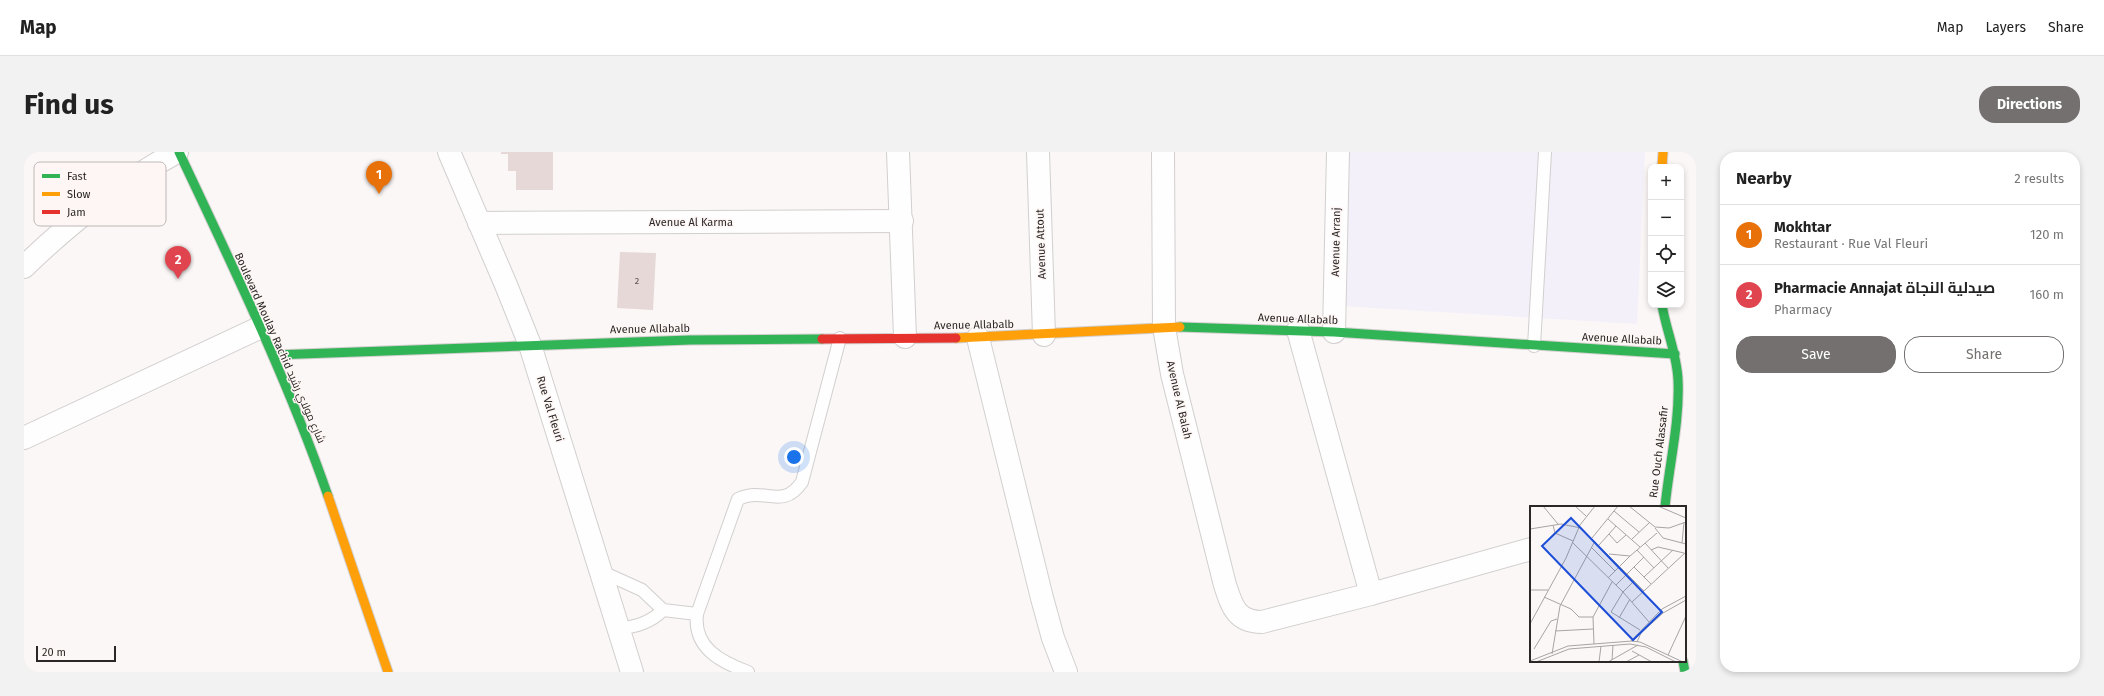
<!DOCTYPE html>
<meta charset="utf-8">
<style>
:root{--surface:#fff;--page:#f2f2f2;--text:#222;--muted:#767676;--line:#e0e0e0;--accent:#73706f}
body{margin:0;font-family:"Fira Sans",Cairo,sans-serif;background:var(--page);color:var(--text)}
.controls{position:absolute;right:12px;top:12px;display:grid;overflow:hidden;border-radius:8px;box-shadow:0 2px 6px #0003}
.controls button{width:36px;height:36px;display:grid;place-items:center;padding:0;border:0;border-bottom:1px solid var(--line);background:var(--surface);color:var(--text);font:20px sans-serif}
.scale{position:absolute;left:12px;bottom:10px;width:80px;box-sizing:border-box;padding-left:4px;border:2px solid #2a2726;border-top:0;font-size:11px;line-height:14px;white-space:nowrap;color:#2a2726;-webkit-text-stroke:3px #fdf6f4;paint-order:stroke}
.you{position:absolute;left:770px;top:305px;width:14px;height:14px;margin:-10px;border:3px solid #fff;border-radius:50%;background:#1a73e8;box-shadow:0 0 0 6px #1a73e833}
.badge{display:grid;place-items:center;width:26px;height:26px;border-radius:50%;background:var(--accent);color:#fff;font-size:13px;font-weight:700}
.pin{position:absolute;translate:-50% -33px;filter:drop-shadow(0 1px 2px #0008)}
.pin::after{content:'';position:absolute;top:21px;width:14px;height:12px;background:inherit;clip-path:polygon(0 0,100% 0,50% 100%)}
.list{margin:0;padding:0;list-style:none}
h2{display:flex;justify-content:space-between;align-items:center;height:52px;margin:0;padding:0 16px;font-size:17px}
h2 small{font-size:13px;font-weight:400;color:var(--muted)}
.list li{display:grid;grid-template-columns:26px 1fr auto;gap:12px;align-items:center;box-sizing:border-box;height:60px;padding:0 16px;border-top:1px solid var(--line)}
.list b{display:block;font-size:15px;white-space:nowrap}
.list p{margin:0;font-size:13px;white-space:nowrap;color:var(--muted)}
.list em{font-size:13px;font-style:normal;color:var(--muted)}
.actions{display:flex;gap:8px;padding:12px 16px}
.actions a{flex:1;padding:9px 0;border:1px solid var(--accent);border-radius:16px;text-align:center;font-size:14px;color:var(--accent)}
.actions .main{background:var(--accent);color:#fff}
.icon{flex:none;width:22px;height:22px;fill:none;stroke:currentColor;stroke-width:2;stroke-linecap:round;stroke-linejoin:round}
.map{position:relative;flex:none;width:1672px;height:520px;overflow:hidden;border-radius:16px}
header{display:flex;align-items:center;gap:24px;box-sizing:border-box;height:56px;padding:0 20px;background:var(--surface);border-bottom:1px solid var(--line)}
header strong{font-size:19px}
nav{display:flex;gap:22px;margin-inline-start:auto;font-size:14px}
.intro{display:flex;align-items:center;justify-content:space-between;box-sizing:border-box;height:96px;padding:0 24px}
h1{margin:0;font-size:28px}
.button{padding:10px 18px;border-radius:16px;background:var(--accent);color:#fff;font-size:14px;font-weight:700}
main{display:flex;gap:24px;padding:0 24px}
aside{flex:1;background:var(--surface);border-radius:16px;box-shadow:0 2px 6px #0003}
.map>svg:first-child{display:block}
</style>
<header>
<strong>Map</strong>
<nav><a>Map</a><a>Layers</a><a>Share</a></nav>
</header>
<div class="intro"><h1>Find us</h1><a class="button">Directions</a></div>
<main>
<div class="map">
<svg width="1672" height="520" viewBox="0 0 1672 520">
<rect width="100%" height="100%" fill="#fbf7f6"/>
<!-- education -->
<path fill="#f4f0fa" d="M1319,0H1621L1613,172L1317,154Z"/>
<!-- building -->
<g fill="#e5d8d6">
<path d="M477,0H529V38H492V19H484V2H477Z"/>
<path d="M596,100L632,101L629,158L593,156Z"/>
</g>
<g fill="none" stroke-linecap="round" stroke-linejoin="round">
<!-- lane casing -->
<g stroke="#d2cfce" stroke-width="14">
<g id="lane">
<path d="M1510,194L1521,0"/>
<path d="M576,419L618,438L639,458L673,462"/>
<path d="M595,477C613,474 626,471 639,458"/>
<path d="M724,520C697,510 669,496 673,462L714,347C741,334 758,359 778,330L816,186"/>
</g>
</g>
<!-- street casing -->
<g stroke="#d2cfce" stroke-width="24">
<g id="street">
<path d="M425,0L482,133L506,193L608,520"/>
<path d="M874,0L881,185"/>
<path d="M1014,0L1020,183"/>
<path d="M1139,0L1140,175L1148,222L1201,433C1208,454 1212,470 1238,470L1347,442L1507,397"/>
<path d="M455,71L878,69"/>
<path d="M0,115C46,70 97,31 153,0"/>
<path d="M1274,178L1347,442"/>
<path d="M1310,180L1314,0"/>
<path d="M954,186L1018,446L1029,486L1042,520"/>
<path d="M0,286L237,175"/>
</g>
</g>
<!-- fast casing -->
<g stroke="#d2cfce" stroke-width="11">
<g id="fast">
<path d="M155,0C208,113 263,226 304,344"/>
<path d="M1638,153C1642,178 1653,202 1654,228C1656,270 1645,313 1641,355"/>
<path d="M1156,175L1310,180L1651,202"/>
<path d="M249,203L666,188L798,187"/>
<path d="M1659,509L1661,520"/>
</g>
</g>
<!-- slow casing -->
<g stroke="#d2cfce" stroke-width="11">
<g id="slow">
<path d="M1638,15L1639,0"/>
<path d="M932,186L1156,175"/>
<path d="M304,344L364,520"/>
</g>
</g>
<!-- jam casing -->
<g stroke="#d2cfce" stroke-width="11">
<path id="jam" d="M798,187L932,186"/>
</g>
<!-- lane -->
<use href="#lane" stroke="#fefefe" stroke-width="12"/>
<!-- street -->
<use href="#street" stroke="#fefefe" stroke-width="22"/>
<!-- fast -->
<use href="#fast" stroke="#30b455" stroke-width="9"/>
<!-- slow -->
<use href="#slow" stroke="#ff9f0a" stroke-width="9"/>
<!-- jam -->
<use href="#jam" stroke="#e5322d" stroke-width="9"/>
</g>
<g text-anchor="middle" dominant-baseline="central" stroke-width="3" stroke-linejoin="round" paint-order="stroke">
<!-- number labels -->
<g font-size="9" fill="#595352">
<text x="613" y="129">2</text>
</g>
<!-- street labels -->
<g font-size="11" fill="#2a2726" stroke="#fdf6f4">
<text x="667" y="70">Avenue Al Karma</text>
<text transform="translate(1312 90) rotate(-89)">Avenue Arranj</text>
<text transform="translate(1017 92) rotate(-92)">Avenue Attout</text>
<text transform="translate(1274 167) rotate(2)">Avenue Allabalb</text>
<text transform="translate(950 173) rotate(-1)">Avenue Allabalb</text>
<text transform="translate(626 177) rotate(-1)">Avenue Allabalb</text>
<text transform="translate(1598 187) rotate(3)">Avenue Allabalb</text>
<text transform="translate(256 196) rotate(66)">Boulevard Moulay Rachid شارع مولاي رشيد</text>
<text transform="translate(1155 248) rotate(77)">Avenue Al Balah</text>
<text transform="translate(526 257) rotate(73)">Rue Val Fleuri</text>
<text transform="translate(1635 300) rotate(-83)">Rue Ouch Alassafir</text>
</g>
</g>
<!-- overview -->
<g transform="translate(1506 354)">
<rect width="156" height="156" fill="#fbf7f6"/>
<path fill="none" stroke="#a7a4a3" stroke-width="1" d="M13,0L28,18M45,0L56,10M99,0L125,21L139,22L156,16M128,0L156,12M84,5L109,26M78,13L110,41M23,19L25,27L43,35M86,20L79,28L87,37L96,29M125,22L133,32L156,38M0,23L31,18L51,22L114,85M62,32L88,0M102,33L119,17M43,37L93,86L119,116M115,37L138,62M152,37L154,16M69,39L79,28M62,42L85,65M107,44L124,62M121,44L128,41L154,47M79,48L100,50L127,27M104,61L121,78M114,71L143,44M78,72L100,50M104,75L93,86L81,106L110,124M86,79L114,51M0,84H18M14,91L41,103L49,111H63M102,96L156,46M89,112L100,93M0,118L36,52L50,19L65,0M25,125L63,123M101,135L132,103L156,90M107,136L111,127L133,107L156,94M64,138L63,111L82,76M4,143L21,115L27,113M102,145L122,156M22,148L30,100L65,35M138,149L156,110M82,154L83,139M0,155L38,140L102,135L110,136L153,156M6,156L39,143L100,138L116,141L146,156M69,156L71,140M78,156L108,139M96,156L109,149"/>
<path fill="#1d4ed8" fill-opacity="0.15" stroke="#1d4ed8" stroke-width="2" d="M41,12L132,106L103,134L12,40Z"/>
<rect width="156" height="156" fill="none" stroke="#2a2726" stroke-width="2"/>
</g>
<!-- legend -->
<rect x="10" y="10" width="132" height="64" rx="6" fill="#fdf6f4" stroke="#beb8b6" stroke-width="1"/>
<rect x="18" y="22" width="18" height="4" fill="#30b455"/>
<rect x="18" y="40" width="18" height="4" fill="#ff9f0a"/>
<rect x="18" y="58" width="18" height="4" fill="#e5322d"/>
<g font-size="11" fill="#2a2726">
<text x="43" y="28">Fast</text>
<text x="43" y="46">Slow</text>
<text x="43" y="64">Jam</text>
</g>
</svg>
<div class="controls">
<button>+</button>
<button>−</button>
<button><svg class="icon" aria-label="locate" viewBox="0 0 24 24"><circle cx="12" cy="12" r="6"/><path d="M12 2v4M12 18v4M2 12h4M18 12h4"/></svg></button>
<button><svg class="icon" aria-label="layers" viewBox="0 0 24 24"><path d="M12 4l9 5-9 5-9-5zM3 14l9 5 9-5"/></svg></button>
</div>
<div class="scale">20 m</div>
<div class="you"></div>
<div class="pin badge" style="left:355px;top:42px;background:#e8710a">1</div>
<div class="pin badge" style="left:154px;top:127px;background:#e0444e">2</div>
</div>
<aside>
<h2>Nearby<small>2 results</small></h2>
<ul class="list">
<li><span class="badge" style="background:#e8710a">1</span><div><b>Mokhtar</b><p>Restaurant · Rue Val Fleuri</p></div><em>120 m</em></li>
<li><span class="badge" style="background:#e0444e">2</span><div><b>Pharmacie Annajat صيدلية النجاة</b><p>Pharmacy</p></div><em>160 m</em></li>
</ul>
<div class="actions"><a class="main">Save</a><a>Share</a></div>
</aside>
</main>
